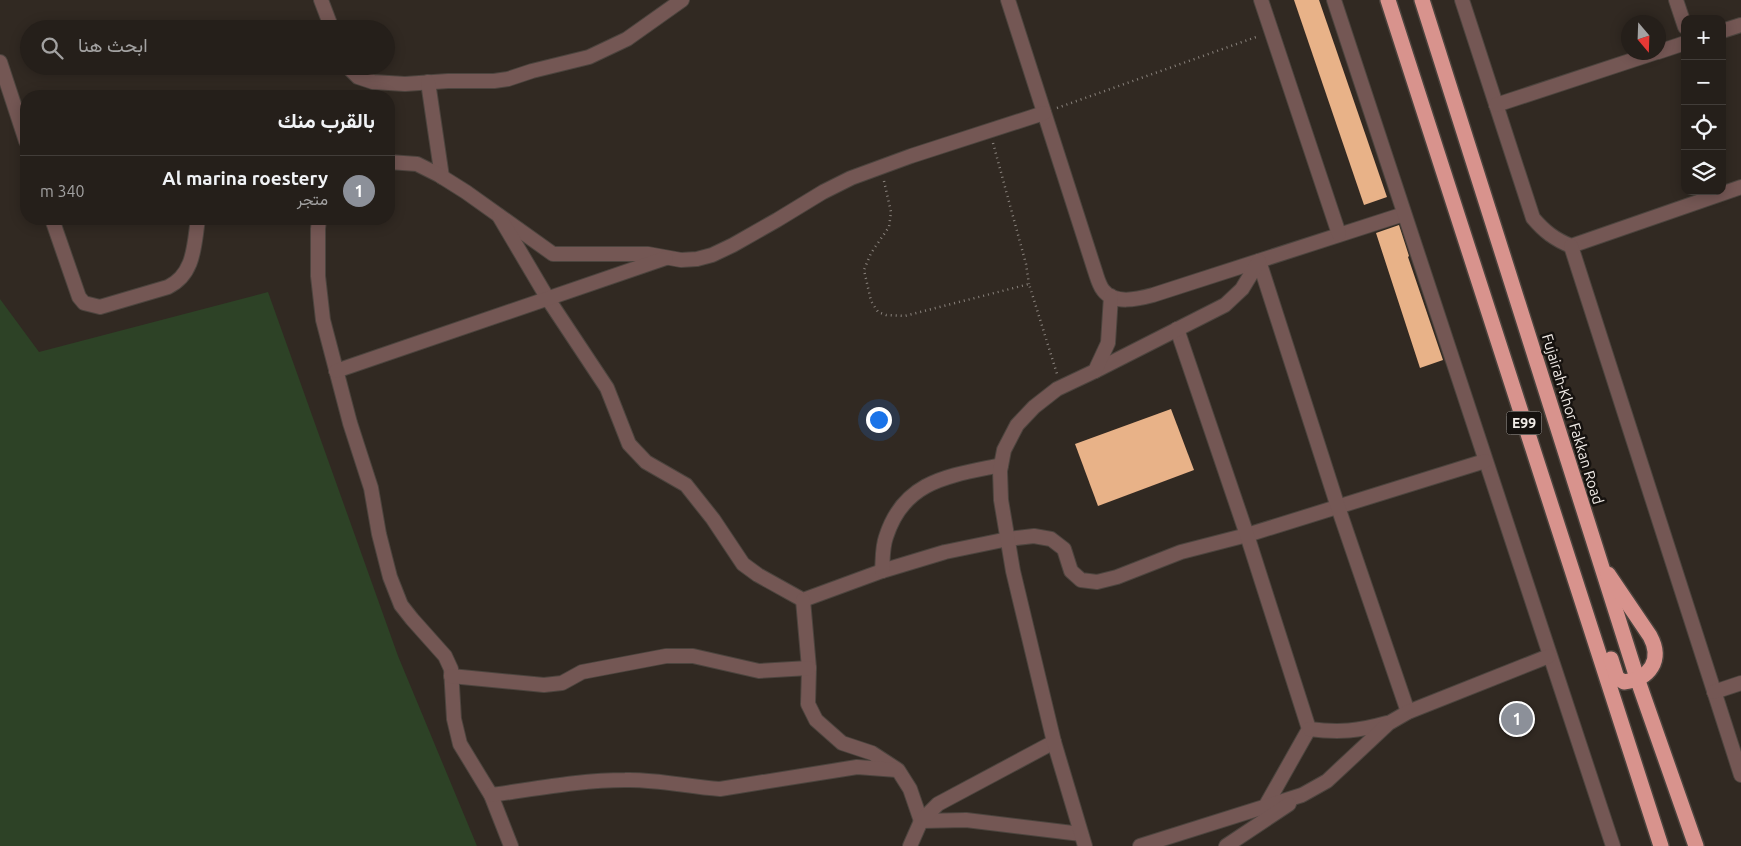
<!DOCTYPE html>
<html lang="ar">
<meta charset="utf-8">
<style>
:root{--surface:#251f1a;--page:#2d2723;--text:#f1f3f6;--muted:#a3a2a2;--line:#423d39;--accent:#8c9099}
body{margin:0;font-family:Ubuntu,Vazirmatn,sans-serif;background:var(--page);color:var(--text);direction:rtl}
.controls{position:absolute;right:15px;top:15px;display:grid;overflow:hidden;border-radius:10px;box-shadow:0 2px 12px #0003}
.controls button{width:45px;height:45px;display:grid;place-items:center;padding:0;border:0;border-bottom:1px solid var(--line);background:var(--surface);color:var(--text);font:25px sans-serif}
.compass{position:absolute;left:1621px;top:15px;width:45px;height:45px;border-radius:50%;background:var(--surface);box-shadow:0 2px 12px #0003;rotate:161deg}
.you{position:absolute;left:878px;top:419px;width:18px;height:18px;margin:-12px;border:4px solid #fff;border-radius:50%;background:#1a73e8;box-shadow:0 0 0 8px #1a73e833}
.badge{display:grid;place-items:center;width:32px;height:32px;border-radius:50%;background:var(--accent);color:#fff;font-size:16px;font-weight:700}
.pin{position:absolute;translate:-50% -50%;border:2px solid #fff;box-shadow:0 1px 5px #0006}
.list{margin:0;padding:0;list-style:none}
h2{display:flex;justify-content:space-between;align-items:center;height:65px;margin:0;padding:0 20px;font-size:21px}
h2 small{font-size:16px;font-weight:400;color:var(--muted)}
.list li{display:grid;grid-template-columns:32px 1fr auto;gap:15px;align-items:center;box-sizing:border-box;height:70px;padding:0 20px;border-top:1px solid var(--line)}
.list b{display:block;font-size:19px;white-space:nowrap}
.list p{margin:0;font-size:16px;white-space:nowrap;color:var(--muted)}
.list em{font-size:16px;font-style:normal;color:var(--muted)}
.icon{flex:none;width:28px;height:28px;fill:none;stroke:currentColor;stroke-width:2;stroke-linecap:round;stroke-linejoin:round}
.map{position:relative;flex:none;width:1741px;height:846px;overflow:hidden;direction:ltr}
.search{position:absolute;background:var(--surface);box-shadow:0 2px 12px #0003;left:20px;top:20px;width:375px;height:55px;display:flex;align-items:center;gap:12px;box-sizing:border-box;padding:0 18px;border-radius:28px;color:var(--muted);font-size:19px}
.panel{position:absolute;background:var(--surface);box-shadow:0 2px 12px #0003;left:20px;top:90px;width:375px;height:135px;border-radius:20px;direction:rtl}
.map>svg:first-child{display:block}
</style>
<div class="map">
<svg width="1741" height="846" viewBox="0 0 1741 846">
<rect width="100%" height="100%" fill="#312922"/>
<!-- green -->
<path fill="#2d4226" d="M268,292L398,656L477,846H0V299L39,352Z"/>
<!-- building -->
<g fill="#e8b288">
<path d="M1294,0H1319L1387,197L1364,205Z"/>
<path d="M1399,225L1409,256L1408,257L1443,360L1420,368L1376,233Z"/>
<path d="M1171,409L1194,470L1098,506L1075,444Z"/>
</g>
<g fill="none" stroke-linecap="round" stroke-linejoin="round">
<!-- minor casing -->
<g stroke="#4c443e" stroke-width="16">
<g id="minor">
<path d="M321,0L332,29"/>
<path d="M1008,0L1095,271C1097,277 1099,285 1103,290C1114,305 1138,299 1153,295L1404,214"/>
<path d="M1261,0L1339,234"/>
<path d="M1334,0L1613,846"/>
<path d="M1462,0L1533,218C1544,231 1554,239 1571,246L1741,187"/>
<path d="M1676,0L1685,27"/>
<path d="M1722,31L1741,25"/>
<path d="M1658,52L1685,43"/>
<path d="M0,62L26,141"/>
<path d="M347,66L358,77L373,82L405,84L448,81H494L508,79L532,71L589,57L627,39L682,0"/>
<path d="M428,82L442,177"/>
<path d="M1496,105L1657,52"/>
<path d="M389,162L417,164L439,175L466,192L553,254H648L681,260L697,259L712,255L733,245L777,220L823,192L851,178L911,156L1044,113"/>
<path d="M499,216L548,299L607,388L629,444L646,462L686,485L713,519L743,564L758,575L803,600L882,571L945,552L1008,539L1034,536L1051,539L1064,549L1071,571L1081,580L1097,582L1117,577L1181,552L1247,535L1485,461"/>
<path d="M52,219L79,297L84,303L100,307L168,287C195,274 194,244 198,219"/>
<path d="M319,219L318,229V276L323,320L350,423L371,488L379,534L390,577L401,605L412,619L445,656L451,669L454,719L460,744L491,795L511,846"/>
<path d="M1571,246L1741,775"/>
<path d="M1259,261L1338,507L1408,712"/>
<path d="M1177,329L1247,535L1309,729L1265,807"/>
<path d="M336,371L666,258"/>
<path d="M1095,371L1225,305L1242,289L1259,261"/>
<path d="M882,571C883,561 882,548 886,537C904,480 949,476 1001,465"/>
<path d="M803,600L809,668L808,704L816,720L842,743L872,753L898,770L910,789L921,821L966,820L1081,834"/>
<path d="M451,676L544,685L562,683L582,672L666,656H693L759,671L809,668"/>
<path d="M1714,692L1741,683"/>
<path d="M1309,729C1340,733 1358,731 1387,723"/>
<path d="M491,795C535,789 581,780 625,780C657,779 688,787 720,789L857,767L897,770"/>
<path d="M910,846L921,821L938,804L1054,742"/>
<path d="M1085,846L1054,742L1013,571L1001,500L1000,471L1004,450L1017,425L1034,407L1057,389L1095,371L1108,343L1111,296"/>
<path d="M1140,846L1302,795L1327,781L1389,723L1408,712L1549,656"/>
<path d="M1226,846L1289,804"/>
</g>
</g>
<!-- highway casing -->
<g stroke="#4c443e" stroke-width="18">
<g id="highway">
<path d="M1388,0L1661,846"/>
<path d="M1422,0L1637,678L1696,846"/>
<path d="M1608,574L1650,636C1663,660 1650,679 1624,682L1617,678L1611,659"/>
</g>
</g>
<!-- path -->
<g stroke="#8a837d" stroke-width="2.5" stroke-dasharray="1 4" stroke-linecap="butt">
<path d="M1057,108L1259,36"/>
<path d="M993,143L1026,264L1029,284"/>
<path d="M884,181L891,212L889,227L871,253L864,270L871,301L878,312L886,315L905,316L1029,284L1057,374"/>
</g>
<!-- minor -->
<use href="#minor" stroke="#745754" stroke-width="14"/>
<!-- highway -->
<use href="#highway" stroke="#d8938d" stroke-width="15"/>
</g>
<g text-anchor="middle" dominant-baseline="central" stroke-width="5" stroke-linejoin="round" paint-order="stroke">
<!-- shield labels -->
<rect fill="#16120f" stroke="#b0aba7" stroke-width="1" x="1506.5" y="411.5" width="35" height="23" rx="4"/>
<g font-size="14" font-weight="bold" fill="#f2ece8">
<text x="1524" y="423">E99</text>
</g>
<!-- street labels -->
<g font-size="15" fill="#f2ece8" stroke="#16120f">
<text transform="translate(1573 419) rotate(73)">Fujairah-Khor Fakkan Road</text>
</g>
</g>
</svg>
<div class="controls">
<button>+</button>
<button>−</button>
<button><svg class="icon" aria-label="locate" viewBox="0 0 24 24"><circle cx="12" cy="12" r="6"/><path d="M12 2v4M12 18v4M2 12h4M18 12h4"/></svg></button>
<button><svg class="icon" aria-label="layers" viewBox="0 0 24 24"><path d="M12 4l9 5-9 5-9-5zM3 14l9 5 9-5"/></svg></button>
</div>
<svg class="compass" viewBox="-18 -18 36 36"><path d="M0-13l5 13h-10z" fill="#e53935"/><path d="M0 13l5-13h-10z" fill="#a3a2a2"/></svg>
<div class="you"></div>
<div class="pin badge" style="left:1517px;top:719px">1</div>
<div class="search"><svg class="icon" aria-label="search" viewBox="0 0 24 24"><circle cx="10" cy="10" r="6"/><path d="M15 15l6 6"/></svg>ابحث هنا</div>
<section class="panel">
<h2>بالقرب منك<small></small></h2>
<ul class="list">
<li><span class="badge">1</span><div><b>Al marina roestery</b><p>متجر</p></div><em>340 m</em></li>
</ul>
</section>
</div>
